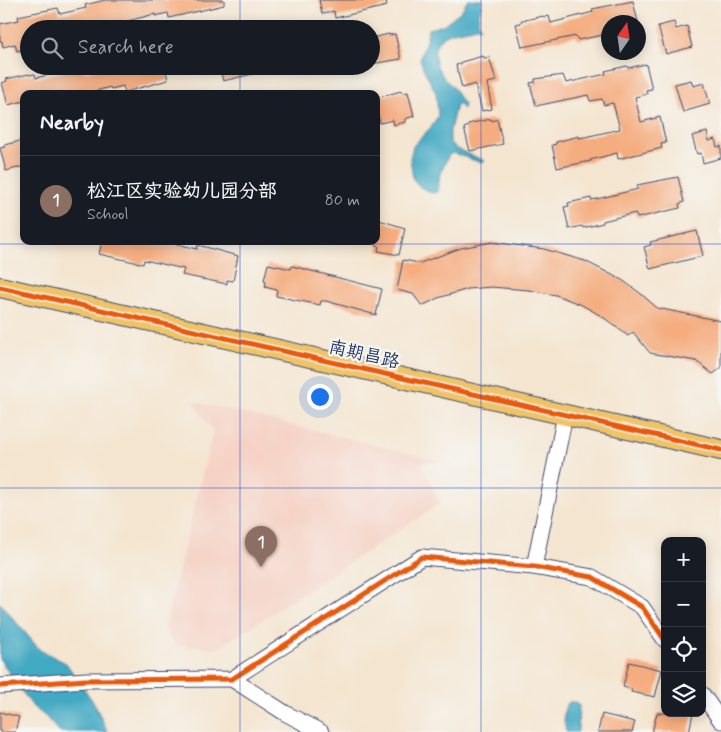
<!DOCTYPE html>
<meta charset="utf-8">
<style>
:root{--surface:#171b24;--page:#20242c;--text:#f1f3f6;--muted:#9ea1a6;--line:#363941;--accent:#c8321e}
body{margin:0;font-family:Mynerve,"LXGW WenKai TC",sans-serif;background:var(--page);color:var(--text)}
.controls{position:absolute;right:15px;bottom:15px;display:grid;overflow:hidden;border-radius:10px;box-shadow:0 2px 12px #0003}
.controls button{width:45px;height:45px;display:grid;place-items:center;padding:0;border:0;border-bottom:1px solid var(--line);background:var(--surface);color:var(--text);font:25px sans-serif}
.compass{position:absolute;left:601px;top:15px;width:45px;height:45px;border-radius:50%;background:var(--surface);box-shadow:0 2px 12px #0003;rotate:13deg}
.you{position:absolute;left:319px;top:396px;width:18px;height:18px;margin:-12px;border:4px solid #fff;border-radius:50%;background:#1a73e8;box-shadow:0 0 0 8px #1a73e833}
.badge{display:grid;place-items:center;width:32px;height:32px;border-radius:50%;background:var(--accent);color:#fff;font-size:16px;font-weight:700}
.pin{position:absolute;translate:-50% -41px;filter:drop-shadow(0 1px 2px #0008)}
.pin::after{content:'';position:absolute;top:26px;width:18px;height:15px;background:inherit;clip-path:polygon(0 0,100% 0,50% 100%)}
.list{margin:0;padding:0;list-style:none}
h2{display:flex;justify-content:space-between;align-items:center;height:65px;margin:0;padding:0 20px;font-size:21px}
h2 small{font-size:16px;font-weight:400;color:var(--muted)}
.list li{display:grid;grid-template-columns:32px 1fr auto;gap:15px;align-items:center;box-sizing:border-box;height:90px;padding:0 20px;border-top:1px solid var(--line)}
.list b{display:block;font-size:19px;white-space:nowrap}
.list p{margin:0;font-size:16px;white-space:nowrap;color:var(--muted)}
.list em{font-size:16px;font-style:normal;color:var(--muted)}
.icon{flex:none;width:28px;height:28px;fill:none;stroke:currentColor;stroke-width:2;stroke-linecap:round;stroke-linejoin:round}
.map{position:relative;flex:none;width:721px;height:732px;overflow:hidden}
.search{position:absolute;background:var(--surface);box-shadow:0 2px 12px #0003;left:20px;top:20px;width:360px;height:55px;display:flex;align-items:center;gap:12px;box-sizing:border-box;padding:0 18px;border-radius:28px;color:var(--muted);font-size:19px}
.panel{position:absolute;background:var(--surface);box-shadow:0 2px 12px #0003;left:20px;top:90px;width:360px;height:155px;border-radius:10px}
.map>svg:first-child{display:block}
</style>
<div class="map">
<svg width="721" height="732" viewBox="0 0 721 732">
<rect width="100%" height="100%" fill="#f6f6f2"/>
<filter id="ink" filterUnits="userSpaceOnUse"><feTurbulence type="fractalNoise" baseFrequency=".02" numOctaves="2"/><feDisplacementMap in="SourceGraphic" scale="10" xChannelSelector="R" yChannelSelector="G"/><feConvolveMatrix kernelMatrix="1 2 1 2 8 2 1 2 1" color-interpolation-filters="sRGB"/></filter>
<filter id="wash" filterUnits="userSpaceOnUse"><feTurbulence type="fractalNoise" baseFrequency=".0096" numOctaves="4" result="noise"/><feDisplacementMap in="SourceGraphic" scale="20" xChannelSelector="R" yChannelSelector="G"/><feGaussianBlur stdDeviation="1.12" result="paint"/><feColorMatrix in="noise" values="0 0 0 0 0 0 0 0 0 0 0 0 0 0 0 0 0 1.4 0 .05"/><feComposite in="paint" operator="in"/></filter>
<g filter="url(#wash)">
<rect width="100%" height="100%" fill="#f4e5d0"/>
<!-- built -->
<path fill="#f6d2c5" d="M192,401L440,461L422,463L440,504L217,649L176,645L164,630L213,431Z"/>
<!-- water -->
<g fill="#43a9c3" stroke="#2f6c90">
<path d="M468,0H482L478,21L481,28L477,27C468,30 458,30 450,33C428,42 433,64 445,79C447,82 451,84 453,87C458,94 458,97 464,104L463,109L459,105H456L450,131V143L457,149L485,161L483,163L479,162L453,153L449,155L440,173L438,192L432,193L420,187L413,179L410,158L413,146L431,127L438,116L436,93L423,68L420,58L427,38L428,29L443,25L461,11Z"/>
<path d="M0,603L40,650L66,663L94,703L108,732H59L46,717L33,707L2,663L0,658Z"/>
<path d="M569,702H575L579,705L578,732H566C564,722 561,709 569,702Z"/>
</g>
<g id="blocks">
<!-- building -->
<g fill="#f5ac7e">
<path d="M105,0H224V5L169,18L168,13L155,16V14L96,29H29V48L17,51L15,44L3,47L2,41H0V24L19,20L18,16L58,8L60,14L86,8L85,5Z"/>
<path d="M319,0H386L387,6L335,18L334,11L322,14Z"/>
<path d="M633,1L638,22H608V34L578,40L576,36L522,47L516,24L521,23V21L543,16L544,17L549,16L551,23L593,12L592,9Z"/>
<path d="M674,22L676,29L687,26L692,47L666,54L658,26Z"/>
<path d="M389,34V35L395,34L401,59L371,64V38Z"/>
<path d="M483,56L484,58L489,57L496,81L487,83L492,109L482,111L475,84L462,88L456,65L461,64V62Z"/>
<path d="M646,64L652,89L646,90L647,94L635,97L641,122L660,117L666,143L661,144L662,148L618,159L617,153L590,160L591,161L557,168L552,145L556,144V142L579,136V138L585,137L620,129L613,103L604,105L602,99L590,101L588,95L536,106L530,83L535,82V79L563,75L566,83L606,74L605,71L627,66L628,68Z"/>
<path d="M106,66H165L168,80L125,92L123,86L111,89L110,87L85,94H24V101L8,105L2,83L7,81L6,79L29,74V75L35,74L36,78L77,68V69L83,68L84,72Z"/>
<path d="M219,66H264L265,71L223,81Z"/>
<path d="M691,80L693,86L704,83L710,104L683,112L675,84Z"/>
<path d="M401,91L402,93L408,92L414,116L405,119V122L394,125L393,120L380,123L376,108V100L379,99V97Z"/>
<path d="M491,119L492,121L497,119L503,144L470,151L464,128L469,126L468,124Z"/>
<path d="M707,132L709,141L715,139L717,147L721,146V158L703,163L701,153L697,154L692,136Z"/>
<path d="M24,140V166L6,171L0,148L5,147L4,145Z"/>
<path d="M678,177L684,202L679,204L680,208L637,218L635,213L603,221V223L583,228L582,226L569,229L564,207L569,206L568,203L591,198V200L597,199L638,189L637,185Z"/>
<path d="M376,219L405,228L399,255L378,251L379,246L376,245Z"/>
<path d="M697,231L703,256L650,269L644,247L651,245L650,242Z"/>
<path d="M102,241H166L197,249L198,245L238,256L233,281L227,280V284L182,275L184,269L149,261L144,260L143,264L99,254Z"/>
<path d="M492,242L544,249L585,261L622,280L640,293L657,308L721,321V368L713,374L696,361L650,353L633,332L628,336L603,317L582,305L556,295L529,290L491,287L468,289L438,298L422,306L413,294L397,290L403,260L420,263L461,248Z"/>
<path d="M268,264L291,269L292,266L382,289L376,315L326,301H321L320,305L276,296L277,290L265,287L266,281L264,280Z"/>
<path d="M629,662L662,670L655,697L631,692L632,689L623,687Z"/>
<path d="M0,712L19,717L15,732H0Z"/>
<path d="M657,713H693L689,732H652Z"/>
<path d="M602,714L635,722L632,732H598Z"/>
</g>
</g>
</g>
<g filter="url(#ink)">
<use href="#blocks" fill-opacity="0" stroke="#3c4a6f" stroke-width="1"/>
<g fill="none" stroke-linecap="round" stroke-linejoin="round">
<!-- minor casing -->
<g stroke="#3c4a6f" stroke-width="17">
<g id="minor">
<path d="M534,567L565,415"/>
<path d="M232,679L285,713L321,732"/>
<path d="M0,686L86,680L232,679L422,557L534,567L592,577L642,607L665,640"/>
<path d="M702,694L721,721"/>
</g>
</g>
<!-- major casing -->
<g stroke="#3c4a6f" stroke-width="22">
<path id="major" d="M0,287L721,450"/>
</g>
<!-- minor -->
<use href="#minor" stroke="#fff" stroke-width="15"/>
<!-- major -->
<use href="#major" stroke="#efc469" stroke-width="20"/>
<!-- cycleway casing -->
<g stroke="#f6f6f2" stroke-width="8">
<g id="cycleway">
<path d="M0,287L721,450"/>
<path d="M0,686L86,680L232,679L422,557L534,567L592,577L642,607L665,640"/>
</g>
</g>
<!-- cycleway -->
<use href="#cycleway" stroke="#e8590c" stroke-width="5"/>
</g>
</g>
<!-- grid -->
<path fill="none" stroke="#1d4ed8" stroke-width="1" stroke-opacity="0.55" d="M240,0V29M481,0V732M240,66V94M240,241V732M0,244H721M0,488H721"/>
<g text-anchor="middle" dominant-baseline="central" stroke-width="4.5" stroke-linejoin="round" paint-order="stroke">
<!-- street labels -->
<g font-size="18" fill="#1b2f5e" stroke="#f6f6f2">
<text transform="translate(364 355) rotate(13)">南期昌路</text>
</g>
</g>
</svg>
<div class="controls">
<button>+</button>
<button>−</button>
<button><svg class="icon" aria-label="locate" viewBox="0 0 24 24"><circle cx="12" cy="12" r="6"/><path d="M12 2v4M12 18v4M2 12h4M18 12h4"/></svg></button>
<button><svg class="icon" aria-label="layers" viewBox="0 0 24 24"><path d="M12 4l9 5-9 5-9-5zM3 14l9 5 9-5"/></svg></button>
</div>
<svg class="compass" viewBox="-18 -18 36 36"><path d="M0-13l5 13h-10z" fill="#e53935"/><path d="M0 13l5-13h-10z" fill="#9ea1a6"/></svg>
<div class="you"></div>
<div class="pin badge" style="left:261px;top:567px;background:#8d6e63">1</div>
<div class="search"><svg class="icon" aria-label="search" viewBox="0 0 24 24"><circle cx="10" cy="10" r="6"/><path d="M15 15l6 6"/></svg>Search here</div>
<section class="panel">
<h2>Nearby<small></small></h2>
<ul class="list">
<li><span class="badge" style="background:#8d6e63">1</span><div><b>松江区实验幼儿园分部</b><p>School</p></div><em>80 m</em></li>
</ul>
</section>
</div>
